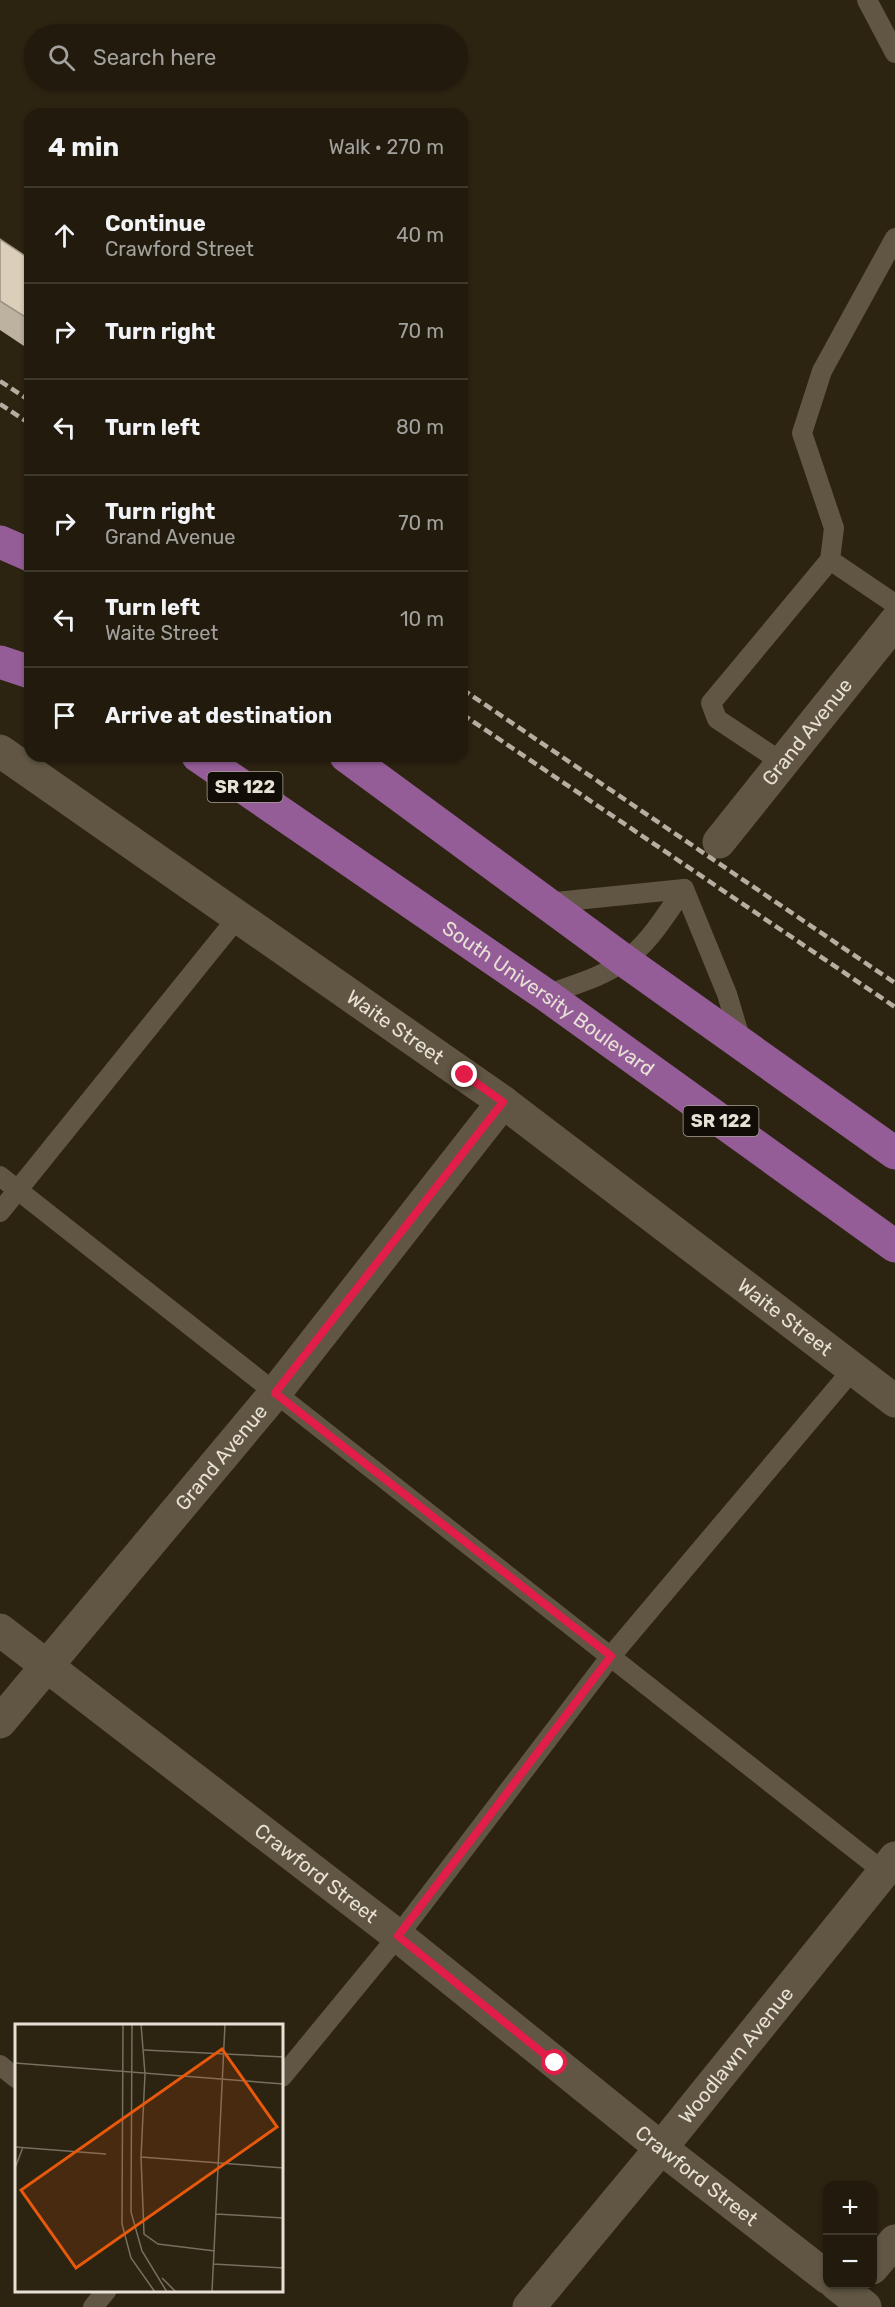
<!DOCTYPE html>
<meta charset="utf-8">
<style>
:root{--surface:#211a0d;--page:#292316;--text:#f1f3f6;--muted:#a2a19d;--line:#3e382e}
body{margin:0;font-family:Rubik,sans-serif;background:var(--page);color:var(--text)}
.controls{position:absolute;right:18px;bottom:18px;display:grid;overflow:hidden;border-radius:12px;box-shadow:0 2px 4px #0004}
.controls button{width:54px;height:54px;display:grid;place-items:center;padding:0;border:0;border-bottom:2px solid var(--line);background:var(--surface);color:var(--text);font:30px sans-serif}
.stop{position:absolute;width:18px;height:18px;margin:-14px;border:4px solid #e11d48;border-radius:50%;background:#fff}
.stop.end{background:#e11d48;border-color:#fff;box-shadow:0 2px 6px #0008}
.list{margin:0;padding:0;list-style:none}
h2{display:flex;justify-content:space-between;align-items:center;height:78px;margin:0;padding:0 24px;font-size:26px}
h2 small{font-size:20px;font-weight:400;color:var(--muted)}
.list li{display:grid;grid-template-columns:39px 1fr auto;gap:18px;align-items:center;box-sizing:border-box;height:96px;padding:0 24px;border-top:2px solid var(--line)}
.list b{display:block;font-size:22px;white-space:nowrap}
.list p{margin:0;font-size:20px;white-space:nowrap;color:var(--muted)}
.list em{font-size:20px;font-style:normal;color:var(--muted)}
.icon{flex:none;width:33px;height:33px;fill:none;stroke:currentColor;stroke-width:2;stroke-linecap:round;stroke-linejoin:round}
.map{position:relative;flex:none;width:895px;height:2307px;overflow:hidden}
.search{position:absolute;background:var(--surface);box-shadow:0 2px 4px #0004;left:24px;top:24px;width:444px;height:66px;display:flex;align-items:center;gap:15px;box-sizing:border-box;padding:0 21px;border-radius:33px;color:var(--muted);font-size:22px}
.panel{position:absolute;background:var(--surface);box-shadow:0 2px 4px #0004;left:24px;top:108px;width:444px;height:654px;border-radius:18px}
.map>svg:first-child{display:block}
</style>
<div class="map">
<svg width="895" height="2307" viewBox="0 0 895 2307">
<rect width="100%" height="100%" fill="#2c2311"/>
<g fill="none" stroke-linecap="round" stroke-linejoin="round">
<!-- service -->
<g stroke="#615643" stroke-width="20">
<path d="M867,0L895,53"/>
<path d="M830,560L895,604"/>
<path d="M783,763L717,719L711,703L830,560L834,528L802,433L822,371L895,238"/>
<path d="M684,889L727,994L741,1041"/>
<path d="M546,903L684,889"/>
<path d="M546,995C572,985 601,978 624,961C649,944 666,914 684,889"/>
<path d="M0,1176L884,1872"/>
<path d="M0,1212L238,917"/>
<path d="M0,2065L16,2078"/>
<path d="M282,2077L398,1936L611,1656L854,1368"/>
<path d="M93,2307L107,2290"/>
</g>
<!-- minor -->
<g stroke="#615643" stroke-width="33">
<path id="s1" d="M0,751L503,1102L895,1401"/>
<path id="s2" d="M719,842L895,622"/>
<path id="s3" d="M0,1630L398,1936L661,2148L828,2278"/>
<path id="s4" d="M0,1722L275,1393L503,1102"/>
<path d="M872,2268L895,2241"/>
<path d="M836,2284L865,2307"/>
<path id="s5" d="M529,2307L661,2148L895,1858"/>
</g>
<!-- primary -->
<g stroke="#945d97" stroke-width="33">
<path d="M0,542L30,555"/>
<path d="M0,662L30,672"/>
<path id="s6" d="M198,756L546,995L895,1246"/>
<path d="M346,756L625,961L895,1153"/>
</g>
<!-- rail -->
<g stroke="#b5aea1" stroke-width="4.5" stroke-dasharray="9 4.5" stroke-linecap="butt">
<path d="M0,381L30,401"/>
<path d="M0,404L30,424"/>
<path d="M462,689L895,983"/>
<path d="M462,714L895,1007"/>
</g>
</g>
<!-- wall -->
<path fill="#bdb29f" d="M0,239L30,259V350L0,330Z"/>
<!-- building -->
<path fill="#dccfb9" stroke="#9a9182" stroke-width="1.5" d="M0,239L30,259V320L0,301Z"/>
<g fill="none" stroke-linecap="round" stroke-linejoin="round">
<!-- route -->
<path stroke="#e11d48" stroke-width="8" d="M465,1075L503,1102L275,1393L611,1656L398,1936L555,2063"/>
</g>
<g text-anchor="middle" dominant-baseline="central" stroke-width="6" stroke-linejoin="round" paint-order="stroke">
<!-- shield labels -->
<g fill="#110d06" stroke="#a7a197" stroke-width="1.5">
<rect x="207.5" y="772" width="75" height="30" rx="4.5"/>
<rect x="683.5" y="1106" width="75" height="30" rx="4.5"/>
</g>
<g font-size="18" font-weight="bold" fill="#e7e1d5">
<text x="245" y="787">SR 122</text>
<text x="721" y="1121">SR 122</text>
</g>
<!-- street labels -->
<g font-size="20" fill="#e7e1d5" stroke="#110d06">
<text stroke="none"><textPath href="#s2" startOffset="141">Grand Avenue</textPath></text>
<text stroke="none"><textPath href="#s6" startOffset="426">South University Boulevard</textPath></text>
<text stroke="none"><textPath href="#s1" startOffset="482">Waite Street</textPath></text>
<text stroke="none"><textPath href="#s1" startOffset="968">Waite Street</textPath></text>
<text stroke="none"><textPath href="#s4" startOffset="345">Grand Avenue</textPath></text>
<text stroke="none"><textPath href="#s3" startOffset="399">Crawford Street</textPath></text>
<text stroke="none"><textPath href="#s5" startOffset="326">Woodlawn Avenue</textPath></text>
<text stroke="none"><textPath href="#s3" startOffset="885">Crawford Street</textPath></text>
</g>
</g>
<!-- overview -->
<g transform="translate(15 2024)">
<rect width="268" height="268" fill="#2c2311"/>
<path fill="none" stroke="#776f5f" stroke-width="1.5" d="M108,0L107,200L116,234L140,268M117,0L116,188L127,227L152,268M126,0L130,50L126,133L129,210L143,220L200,227M129,26L269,33M0,39L269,60M0,123L91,130M126,133L269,144M0,144L8,123M201,190L269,194M199,240L269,244M147,254L161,268M197,268L210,0"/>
<path fill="#e8590c" fill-opacity="0.15" stroke="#e8590c" stroke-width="3" d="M207,25L262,103L61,244L6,166Z"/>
<rect width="268" height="268" fill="none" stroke="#e7e1d5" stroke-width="3"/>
</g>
</svg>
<div class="controls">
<button>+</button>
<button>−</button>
</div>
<div class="stop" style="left:555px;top:2063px"></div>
<div class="stop end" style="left:465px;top:1075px"></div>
<div class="search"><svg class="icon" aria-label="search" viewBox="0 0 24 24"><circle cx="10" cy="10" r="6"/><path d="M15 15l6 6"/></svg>Search here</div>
<section class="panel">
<h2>4 min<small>Walk · 270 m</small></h2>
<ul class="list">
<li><svg class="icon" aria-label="ahead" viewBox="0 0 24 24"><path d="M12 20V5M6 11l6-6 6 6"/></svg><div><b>Continue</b><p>Crawford Street</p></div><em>40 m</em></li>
<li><svg class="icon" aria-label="right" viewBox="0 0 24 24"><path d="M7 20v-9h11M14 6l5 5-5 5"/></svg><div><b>Turn right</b></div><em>70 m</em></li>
<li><svg class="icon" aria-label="left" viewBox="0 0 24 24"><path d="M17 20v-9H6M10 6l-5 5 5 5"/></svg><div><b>Turn left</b></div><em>80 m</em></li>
<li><svg class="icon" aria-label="right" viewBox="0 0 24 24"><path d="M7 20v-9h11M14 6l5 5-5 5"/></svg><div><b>Turn right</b><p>Grand Avenue</p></div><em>70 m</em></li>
<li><svg class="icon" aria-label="left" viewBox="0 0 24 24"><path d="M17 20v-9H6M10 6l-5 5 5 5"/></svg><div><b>Turn left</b><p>Waite Street</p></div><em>10 m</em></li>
<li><svg class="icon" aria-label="arrive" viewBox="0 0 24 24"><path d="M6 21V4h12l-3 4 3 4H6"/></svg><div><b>Arrive at destination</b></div></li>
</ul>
</section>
</div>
